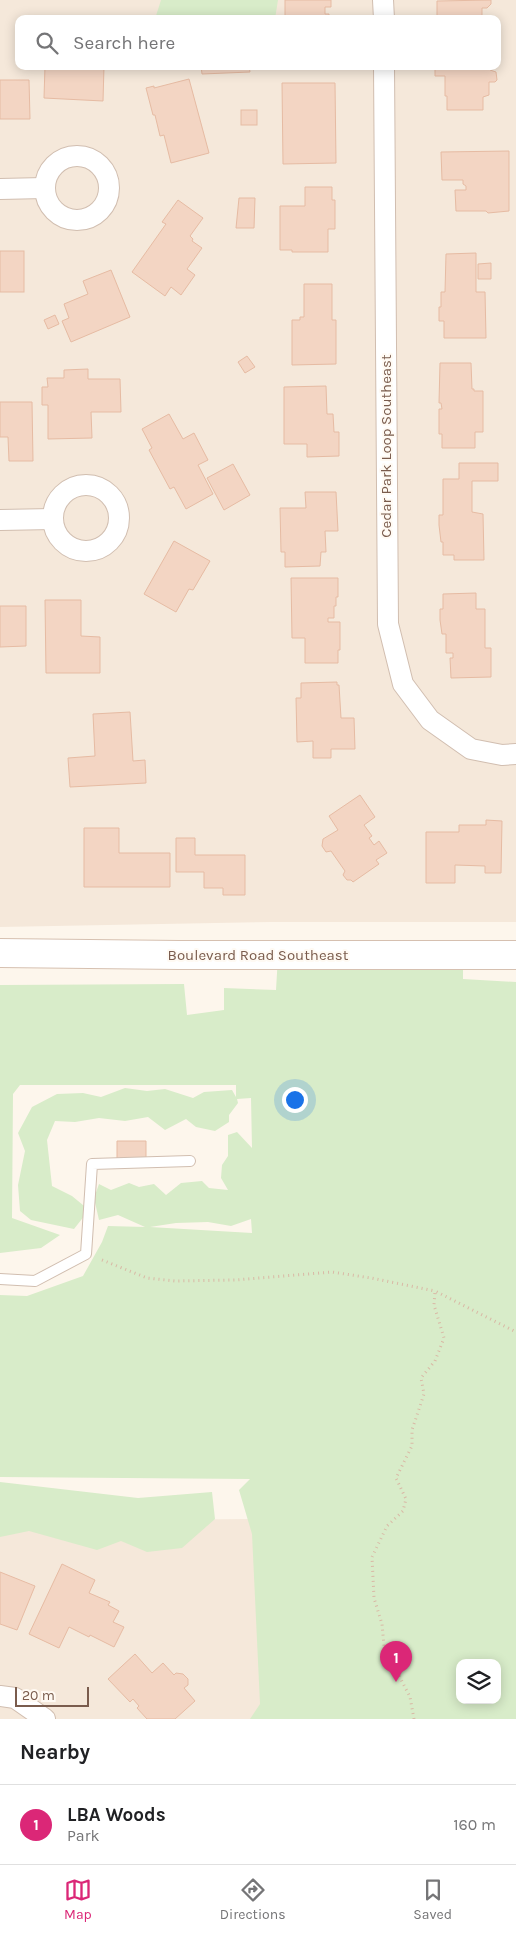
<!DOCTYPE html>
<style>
:root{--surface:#fff;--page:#f2f2f2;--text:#202124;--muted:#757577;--line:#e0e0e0;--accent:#db2777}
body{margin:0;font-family:Karla,sans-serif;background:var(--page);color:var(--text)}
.controls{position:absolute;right:15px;bottom:15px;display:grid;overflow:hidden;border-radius:10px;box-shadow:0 2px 12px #0003}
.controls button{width:45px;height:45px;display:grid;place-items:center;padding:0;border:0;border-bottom:1px solid var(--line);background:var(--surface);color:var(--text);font:25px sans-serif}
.scale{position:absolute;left:15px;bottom:12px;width:74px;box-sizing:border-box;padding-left:5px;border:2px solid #7a5c4d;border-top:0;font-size:14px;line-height:18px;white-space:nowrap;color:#7a5c4d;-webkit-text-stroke:4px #fffaf3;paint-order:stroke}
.you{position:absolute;left:294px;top:1099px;width:18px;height:18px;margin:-12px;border:4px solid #fff;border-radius:50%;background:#1a73e8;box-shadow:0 0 0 8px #1a73e833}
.badge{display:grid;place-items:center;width:32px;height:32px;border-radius:50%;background:var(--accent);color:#fff;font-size:16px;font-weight:700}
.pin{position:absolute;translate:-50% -41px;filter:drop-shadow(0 1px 2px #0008)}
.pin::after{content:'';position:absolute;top:26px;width:18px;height:15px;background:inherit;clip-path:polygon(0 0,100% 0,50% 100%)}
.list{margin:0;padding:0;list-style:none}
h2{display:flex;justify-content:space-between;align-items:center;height:65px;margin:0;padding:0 20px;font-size:21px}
h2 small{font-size:16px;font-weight:400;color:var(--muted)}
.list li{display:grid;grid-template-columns:32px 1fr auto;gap:15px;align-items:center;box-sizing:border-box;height:80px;padding:0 20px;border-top:1px solid var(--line)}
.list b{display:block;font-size:19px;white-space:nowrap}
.list p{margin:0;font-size:16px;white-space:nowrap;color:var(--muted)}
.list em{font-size:16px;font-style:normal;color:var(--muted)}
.icon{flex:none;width:28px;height:28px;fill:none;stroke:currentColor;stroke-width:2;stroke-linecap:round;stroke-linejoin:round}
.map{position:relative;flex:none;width:516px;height:1719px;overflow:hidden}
.search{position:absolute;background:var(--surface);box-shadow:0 2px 12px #0003;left:15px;right:15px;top:15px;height:55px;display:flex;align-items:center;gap:12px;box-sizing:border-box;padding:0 18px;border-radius:10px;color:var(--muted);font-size:19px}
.sheet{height:145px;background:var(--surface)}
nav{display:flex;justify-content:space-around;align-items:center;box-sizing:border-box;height:70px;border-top:1px solid var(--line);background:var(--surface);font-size:14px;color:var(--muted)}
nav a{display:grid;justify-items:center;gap:2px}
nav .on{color:var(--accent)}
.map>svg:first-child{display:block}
</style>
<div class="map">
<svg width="516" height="1719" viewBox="0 0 516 1719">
<rect width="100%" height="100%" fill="#fdf6ec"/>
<!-- residential -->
<g fill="#f5e8da" fill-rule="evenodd">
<path d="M0,0H516V922H271L0,927ZM19,19H497V66H19Z"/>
<path d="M263,1519L262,1719H0V1521Z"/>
</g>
<!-- green -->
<g fill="#d8ecc9" fill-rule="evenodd">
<path d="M161,0H278L275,19H155Z"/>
<path d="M463,955V979L516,982V1719H250L260,1704L252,1534L239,1490L250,1479L0,1477V1295L27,1296L83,1276L102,1242L108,1226L145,1227L118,1215L99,1220L94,1198L99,1184L111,1190L129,1183L139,1187L154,1184L166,1195L181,1183L202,1181L209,1188L228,1190L221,1178L222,1165L228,1156V1135L237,1132L252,1148L251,1098L237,1099L238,1103L229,1115V1122L215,1131L196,1127L186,1119L165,1130L148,1117L125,1121L99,1118L75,1122L55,1121L47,1140L52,1186L72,1196L89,1210L74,1229L31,1220L20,1211L18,1185L25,1151L18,1133L32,1107L57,1094L83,1093L101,1097L125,1088L147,1091L165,1089L193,1098L204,1092L232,1090L236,1097V1085H20L13,1094L12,1218L60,1235L41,1248L0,1253V985L184,984L187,1015L224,1010V988L276,990L278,956ZM251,1219L252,1233L150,1227L176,1223L208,1222L231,1226ZM460,1663H497V1700H460Z"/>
<path d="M0,1482L138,1498L212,1492L215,1519L182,1548L147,1552L121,1541L97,1550L29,1531L0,1537Z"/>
</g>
<!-- building -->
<g fill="#f3d5c3" stroke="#e6bba3">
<path d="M285,0H331V7H325V14H329V19H285Z"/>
<path d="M491,0V4L487,8H482V19H437V1Z"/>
<path d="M45,66H104L103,101L44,98Z"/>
<path d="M201,66H249L250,72L202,74Z"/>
<path d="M435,66H490V70L496,72L497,80L495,82H489V95L483,97V110H447V96H445V76H435Z"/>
<path d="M189,79L209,153L171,163L164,135L160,136L155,115H153L146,88L154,86V88Z"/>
<path d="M0,80H29L30,119H0Z"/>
<path d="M282,83H335L336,163L283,164Z"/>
<rect x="241" y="110" width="16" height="15"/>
<path d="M509,151V211L488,213L486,211H456L455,190H466V186L463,184V180H442L441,152Z"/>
<path d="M305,187H332V200H335V229H328V252H292V250H280V206H305Z"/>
<path d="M239,198H255L254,228H236Z"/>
<path d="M178,200L203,218L190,236L193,239L192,241L202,248L187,269L195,275L181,295L171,287L165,296L132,272L166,224L162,222Z"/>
<rect x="0" y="251" width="24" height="41"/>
<path d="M476,253V292H485L486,338H444V321H439V307H441V292H445L446,254Z"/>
<path d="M491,263V279H478V264Z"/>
<path d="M111,270L130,317L71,342L62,321L69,318L64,304L88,294L83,281Z"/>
<path d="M304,284H332V320H336V364L292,365V320H300V317H304Z"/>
<path d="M55,315L59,324L48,329L44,320Z"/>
<path d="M247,356L255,367L245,373L238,362Z"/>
<path d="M440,363H471L472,389H474V391H483V432H475V448H442V434H439V409H442L441,403H439Z"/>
<path d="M88,369V379H120L121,412H91L92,438L48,439V405H42V387H48L47,378H64V370Z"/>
<path d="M326,386L327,414H333L334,432H339V456L307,457V444H284V387Z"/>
<path d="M0,402H32L33,461H9L8,437H0Z"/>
<path d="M169,414L183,439L194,433L208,460L198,465L213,494L186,509L174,487L170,489L149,450L152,448L142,429Z"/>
<path d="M459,463H498V481H472V512L483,514L484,560H454V555H443V542H441L439,525V515H443V479H459Z"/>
<path d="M233,464L250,495L224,510L207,478Z"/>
<path d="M305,492H336L338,531H325L326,552H321L320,566L285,567V552H281L280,508H306Z"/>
<path d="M174,541L210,561L193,590L189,589L176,612L144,594Z"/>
<path d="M291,578H338V597H336V606H334V618H328V622H340V650H338V663H305V638H292Z"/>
<path d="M476,593V609H485V648H491V677L451,678L450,658H453V653H446V634H442L440,620V609H443V594Z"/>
<path d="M45,600H81V636L100,637V673H46Z"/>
<path d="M0,606H26V646L0,647Z"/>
<path d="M337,682V685H339L341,718H354L355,749H331V758H313V741L297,742L296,698H301V683Z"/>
<path d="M130,712L133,761L145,760L146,783L70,787L68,758L95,756L93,714Z"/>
<path d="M360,795L375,817L364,825L372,836L369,838L374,845L379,841L387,853L376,860L379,864L353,882L351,880H347L343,875L345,871L331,851L326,852L322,846L323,839L338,830L329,816Z"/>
<path d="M486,820L502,821L501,873H485V866L455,865V883H426V832H459V825H486Z"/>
<path d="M84,828H119V853H170V887H84Z"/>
<path d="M176,838H195V855H245V895H223V888H204V872H176Z"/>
<path d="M117,1141H146V1159L117,1160Z"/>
<path d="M62,1564L95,1580L89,1593L110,1602L108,1605L119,1611L113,1622L124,1627L114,1647L90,1635L89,1637L69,1627L59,1648L29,1634Z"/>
<path d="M0,1572L35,1586L17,1630L0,1624Z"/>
<path d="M135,1654L152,1673L163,1663L174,1675L176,1673L183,1674L188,1679V1685L184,1688L195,1701L175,1719H147L137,1708L139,1706L133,1699L130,1702L108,1679Z"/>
</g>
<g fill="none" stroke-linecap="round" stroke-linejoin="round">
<!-- lane casing -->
<g stroke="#d1beb0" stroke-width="12">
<path id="lane" d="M0,1279L35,1281L86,1254L92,1164L190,1161"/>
</g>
<!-- street casing -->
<g stroke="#d1beb0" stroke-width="22">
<g id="street">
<path d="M383,0L384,19"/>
<path d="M384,66L388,624L403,684L430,720L471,749L502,755L516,754"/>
<circle cx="77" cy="188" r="32"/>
<path d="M0,189L44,188"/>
<circle cx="86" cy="518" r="33"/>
<path d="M0,520L53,519"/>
<path d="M0,1696L15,1698L45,1719"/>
</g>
</g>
<!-- secondary casing -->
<g stroke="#d6c0b0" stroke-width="30">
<path id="secondary" d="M0,953L179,955H516"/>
</g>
<!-- path -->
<g stroke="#d9b8a5" stroke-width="3" stroke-dasharray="1 4" stroke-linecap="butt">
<path d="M102,1260L147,1278L175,1281L235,1280L332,1272L371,1278L435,1291"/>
<path d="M414,1719L410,1697L384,1646L382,1624L374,1598L372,1557L387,1526L403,1511L406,1499L396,1478L412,1446V1430L424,1394L421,1378L435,1361L444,1338L434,1305L435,1291L516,1332"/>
</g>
<!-- lane -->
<use href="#lane" stroke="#fff" stroke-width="10"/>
<!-- street -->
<use href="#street" stroke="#fff" stroke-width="20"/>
<!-- secondary -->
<use href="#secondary" stroke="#fff" stroke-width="28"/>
</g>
<g text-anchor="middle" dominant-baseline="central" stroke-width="4" stroke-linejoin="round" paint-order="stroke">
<!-- street labels -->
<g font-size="15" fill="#7a5c4d" stroke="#fffaf3">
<text transform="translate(386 446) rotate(-90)">Cedar Park Loop Southeast</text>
<text x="258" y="955">Boulevard Road Southeast</text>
</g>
</g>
</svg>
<div class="controls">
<button><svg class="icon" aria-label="layers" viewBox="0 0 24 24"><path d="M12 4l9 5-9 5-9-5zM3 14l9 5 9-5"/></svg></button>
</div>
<div class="scale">20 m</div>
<div class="you"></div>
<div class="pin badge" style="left:396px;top:1682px">1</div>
<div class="search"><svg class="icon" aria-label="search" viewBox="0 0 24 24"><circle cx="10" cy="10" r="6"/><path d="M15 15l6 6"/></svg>Search here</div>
</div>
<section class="sheet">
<h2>Nearby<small></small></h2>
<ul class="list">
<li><span class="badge">1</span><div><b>LBA Woods</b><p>Park</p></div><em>160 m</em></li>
</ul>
</section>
<nav>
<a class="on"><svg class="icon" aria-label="map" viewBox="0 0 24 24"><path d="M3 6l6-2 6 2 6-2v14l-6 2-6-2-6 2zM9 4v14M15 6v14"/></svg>Map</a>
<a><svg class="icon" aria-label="directions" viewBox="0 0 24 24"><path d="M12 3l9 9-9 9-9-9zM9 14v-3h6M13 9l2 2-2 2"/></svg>Directions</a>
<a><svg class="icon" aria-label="saved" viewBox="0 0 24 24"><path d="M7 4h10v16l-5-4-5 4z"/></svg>Saved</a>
</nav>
